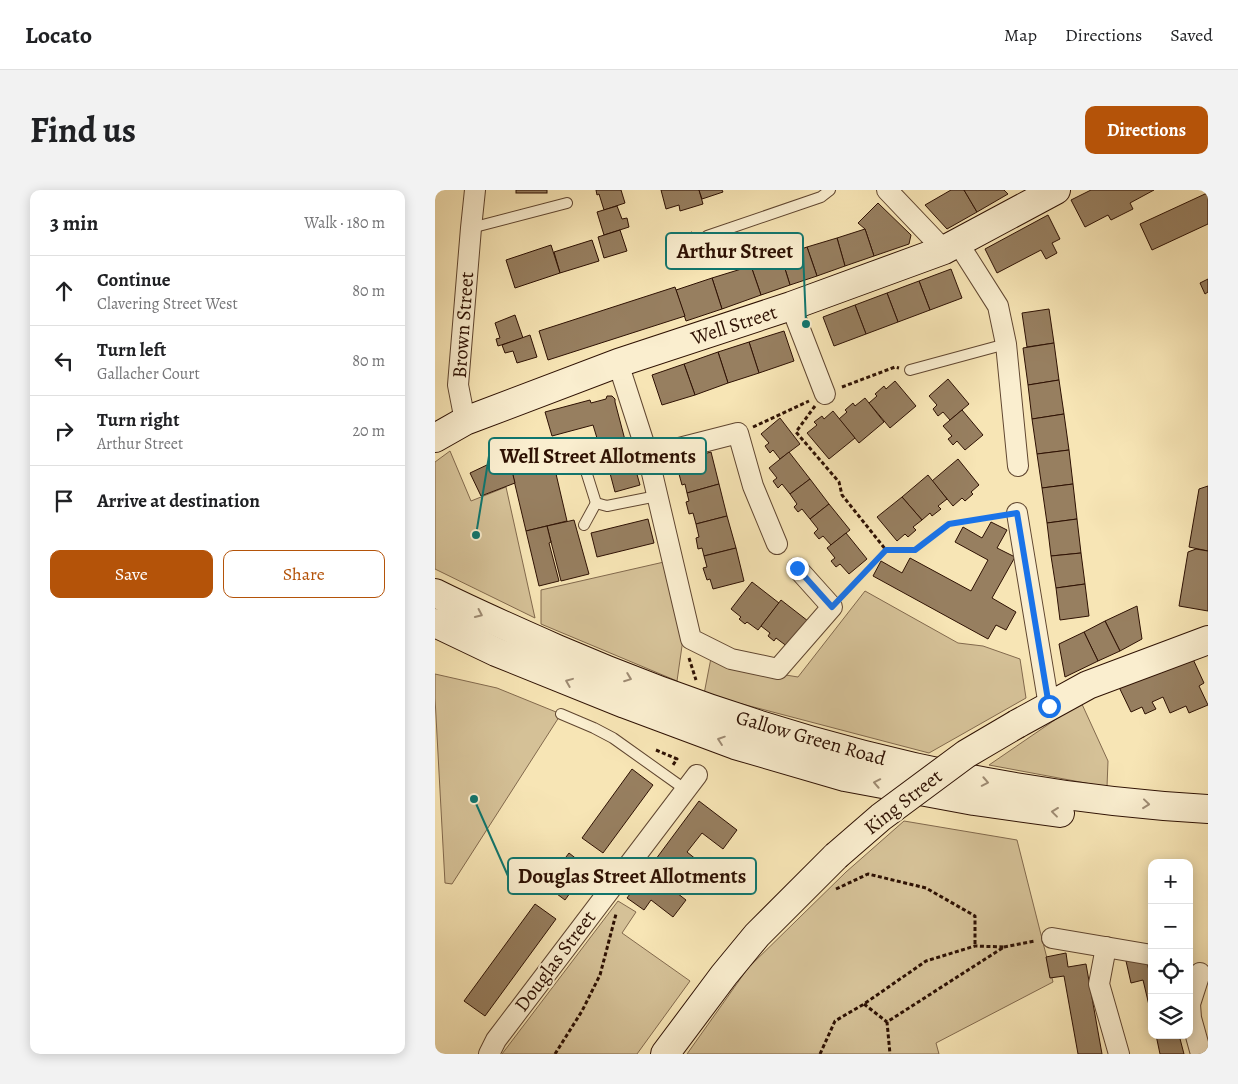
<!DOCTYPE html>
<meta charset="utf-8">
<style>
:root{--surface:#fff;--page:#f2f2f2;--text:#202124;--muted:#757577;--line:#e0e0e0;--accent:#b45309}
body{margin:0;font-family:Alegreya,serif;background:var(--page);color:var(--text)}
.controls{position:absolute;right:15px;bottom:15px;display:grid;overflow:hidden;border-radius:10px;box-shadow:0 2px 12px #0003}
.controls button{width:45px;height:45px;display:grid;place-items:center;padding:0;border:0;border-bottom:1px solid var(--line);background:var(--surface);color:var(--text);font:25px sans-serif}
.stop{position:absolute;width:15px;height:15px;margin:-11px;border:4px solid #1a73e8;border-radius:50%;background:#fff}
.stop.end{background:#1a73e8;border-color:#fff;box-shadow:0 1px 5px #0008}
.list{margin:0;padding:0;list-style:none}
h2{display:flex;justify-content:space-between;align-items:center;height:65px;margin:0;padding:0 20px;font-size:21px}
h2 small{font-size:16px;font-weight:400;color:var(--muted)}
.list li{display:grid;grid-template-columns:32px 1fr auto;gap:15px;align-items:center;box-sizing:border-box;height:70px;padding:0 20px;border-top:1px solid var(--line)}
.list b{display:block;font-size:19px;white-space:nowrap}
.list p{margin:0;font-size:16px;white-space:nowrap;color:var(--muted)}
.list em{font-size:16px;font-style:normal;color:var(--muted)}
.actions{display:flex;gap:10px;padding:15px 20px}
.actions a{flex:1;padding:11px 0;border:1px solid var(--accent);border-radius:10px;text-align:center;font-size:18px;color:var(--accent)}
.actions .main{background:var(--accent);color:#fff}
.icon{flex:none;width:28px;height:28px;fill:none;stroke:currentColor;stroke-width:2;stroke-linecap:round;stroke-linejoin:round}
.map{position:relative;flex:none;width:773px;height:864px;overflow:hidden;border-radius:10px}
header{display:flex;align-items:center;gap:30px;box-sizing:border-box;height:70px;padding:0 25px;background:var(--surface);border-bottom:1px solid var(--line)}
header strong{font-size:24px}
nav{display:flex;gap:28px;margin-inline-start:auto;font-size:18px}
.intro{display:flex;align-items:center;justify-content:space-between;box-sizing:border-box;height:120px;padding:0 30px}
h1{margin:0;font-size:35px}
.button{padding:12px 22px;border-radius:10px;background:var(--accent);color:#fff;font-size:18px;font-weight:700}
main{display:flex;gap:30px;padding:0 30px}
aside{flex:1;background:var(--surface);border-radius:10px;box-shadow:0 2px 12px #0003}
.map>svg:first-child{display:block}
</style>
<header>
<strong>Locato</strong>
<nav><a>Map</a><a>Directions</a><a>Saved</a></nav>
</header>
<div class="intro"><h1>Find us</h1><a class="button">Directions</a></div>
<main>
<aside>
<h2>3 min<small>Walk · 180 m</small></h2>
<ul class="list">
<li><svg class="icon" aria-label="ahead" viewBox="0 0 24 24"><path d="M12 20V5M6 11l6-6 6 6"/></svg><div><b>Continue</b><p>Clavering Street West</p></div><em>80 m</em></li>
<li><svg class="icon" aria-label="left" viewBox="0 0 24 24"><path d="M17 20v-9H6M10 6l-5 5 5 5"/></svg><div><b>Turn left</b><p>Gallacher Court</p></div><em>80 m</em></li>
<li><svg class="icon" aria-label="right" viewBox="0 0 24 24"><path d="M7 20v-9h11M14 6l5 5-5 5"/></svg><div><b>Turn right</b><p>Arthur Street</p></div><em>20 m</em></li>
<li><svg class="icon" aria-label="arrive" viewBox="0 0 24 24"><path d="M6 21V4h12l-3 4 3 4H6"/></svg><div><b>Arrive at destination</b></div></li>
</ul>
<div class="actions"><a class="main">Save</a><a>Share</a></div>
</aside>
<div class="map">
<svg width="773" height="864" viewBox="0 0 773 864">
<rect width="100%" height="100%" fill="#f7e5b5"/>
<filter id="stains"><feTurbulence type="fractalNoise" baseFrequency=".004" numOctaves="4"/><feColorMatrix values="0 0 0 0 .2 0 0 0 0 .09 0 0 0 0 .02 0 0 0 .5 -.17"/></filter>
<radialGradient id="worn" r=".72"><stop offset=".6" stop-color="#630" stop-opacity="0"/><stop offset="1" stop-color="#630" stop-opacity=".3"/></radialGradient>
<!-- green -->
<g fill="#d5c197" stroke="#82694d">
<path d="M15,261L36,311L71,297L100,428L0,379V272Z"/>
<path d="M229,372L249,442L242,491L106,434V400Z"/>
<path d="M430,401L523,453L548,456L585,469L591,508L494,563L269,504L276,468L308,478L363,487Z"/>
<path d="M0,484L62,498L126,524L17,694L10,693L0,508Z"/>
<path d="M646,512L673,571L672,597L554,575Z"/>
<path d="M469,631L582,650L618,792L501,853L504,864H252L313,778L411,682Z"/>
<path d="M183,711L201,722L187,743L255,791L202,864H67Z"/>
</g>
<!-- building -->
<g fill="#977f60" stroke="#2e1103">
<rect x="81" y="0" width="31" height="3"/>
<path d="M161,0H186L190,13L169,20L164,4L162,5Z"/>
<path d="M226,0H264L268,14L245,21L244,15L231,19Z"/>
<path d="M264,0H287L288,2L267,9Z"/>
<path d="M516,0H529L542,22L512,39L490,15Z"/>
<path d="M529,0H569L573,4L542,22Z"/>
<path d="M656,0H719L695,13L698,19L676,30L673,25L650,37L636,10Z"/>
<path d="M770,4H773V34L717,60L705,34Z"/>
<path d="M443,13L476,45L474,54L439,66L430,39L423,33Z"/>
<path d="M182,16L187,29L192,28L194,37L169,45L162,22Z"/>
<path d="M613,25L625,49L617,53L622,63L611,69L606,60L562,83L550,59Z"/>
<path d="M430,39L439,66L410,76L402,48Z"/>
<path d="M185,40L192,61L169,68L163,47Z"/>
<path d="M257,42L266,68L251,73L242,47Z"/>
<path d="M402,48L410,76L382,86L372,57Z"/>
<path d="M157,50L164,71L125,83L119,62Z"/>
<path d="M116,55L125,83L80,98L71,70Z"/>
<path d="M372,57L382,86L355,95L346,66Z"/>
<path d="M346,66L355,95L326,105L316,76Z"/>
<path d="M316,76L326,105L287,119L277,88Z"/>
<path d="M516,79L527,108L495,120L484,91Z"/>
<path d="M277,88L287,119L251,131L241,100Z"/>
<path d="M773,89V102L770,104L765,93Z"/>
<path d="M484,91L495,120L463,132L452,103Z"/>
<path d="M240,97L250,126L113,170L104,141Z"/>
<path d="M452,103L463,132L431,144L420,115Z"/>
<path d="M420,115L431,144L399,156L388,127Z"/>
<path d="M614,119L619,153L592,157L587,123Z"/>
<path d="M80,125L88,148L63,156L61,149L65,148L60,133Z"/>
<path d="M349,141L359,171L324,183L314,152Z"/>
<path d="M95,145L102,167L82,173L78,161L70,163L67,155Z"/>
<path d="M314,152L324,183L293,193L283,162Z"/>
<path d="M619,153L624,190L593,195L588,158Z"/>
<path d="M283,162L293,193L260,205L249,174Z"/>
<path d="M249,174L260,205L227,215L217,185Z"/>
<path d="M513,189L534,214L515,230L508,222L503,226L498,219L502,215L494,206Z"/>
<path d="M624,190L629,224L597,229L593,195Z"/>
<path d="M460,191L481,216L455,238L434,213L442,206L440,204L449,196L451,199Z"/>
<path d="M172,206H177L180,209V212L190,250L192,249L205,295L180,302L168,257L165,258L158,235L117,246L110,222L155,210L156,213L171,209Z"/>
<path d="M430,208L449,232L424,253L404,229L412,222L410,220L418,213L420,216Z"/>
<path d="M527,220L548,245L530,260L522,251L518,255L513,249L517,246L508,236Z"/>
<path d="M398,221L420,248L394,269L372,243L382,235L379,232L387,226L389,229Z"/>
<path d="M629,224L634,260L602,264L597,229Z"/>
<path d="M345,228L365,254L345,269L338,260L335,263L330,256L334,253L326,244Z"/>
<path d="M96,259L101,275L118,271L132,331L91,341L73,265Z"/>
<path d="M634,260L638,294L607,298L602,264Z"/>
<path d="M276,262L284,294L252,303L250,294L247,295L244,284L247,283L243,271Z"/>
<path d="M354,262L375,289L355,304L347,294L343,298L338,291L342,288L334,278Z"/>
<path d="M73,265L80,293L46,306L35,283Z"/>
<path d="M523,269L544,295L536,302L538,304L530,311L527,308L518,316L497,291Z"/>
<path d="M493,285L512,309L503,316L506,319L497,326L495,323L487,330L467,307Z"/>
<path d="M375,289L394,314L375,329L367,319L363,322L359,317L362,314L355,304Z"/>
<path d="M284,294L292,326L261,334L258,323L254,324L251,312L254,311L252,303Z"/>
<path d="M638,294L642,329L612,333L607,298Z"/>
<path d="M773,296V361L754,357L764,299Z"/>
<path d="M467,307L487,330L478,337L481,340L473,347L470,344L462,351L442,327Z"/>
<path d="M394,314L415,340L396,355L388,346L384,349L379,343L383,339L375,329Z"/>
<path d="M292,326L301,358L269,366L267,358L263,359L261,348L264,347L261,334Z"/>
<path d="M213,329L219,353L162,367L156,343Z"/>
<path d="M642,329L646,363L616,366L612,333Z"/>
<path d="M139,330L154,384L126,391L112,336Z"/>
<path d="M556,332L572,340L562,358L580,367L557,408L581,422L571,440L561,435L553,449L438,386L446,371L467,383L475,368L536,401L553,370L520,352L528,337L547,348Z"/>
<path d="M112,336L116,352L114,353L124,391L104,396L91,341Z"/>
<path d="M411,343L432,369L414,384L405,374L401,377L396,371L400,368L392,358Z"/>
<path d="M301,358L309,391L278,399L275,389L272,390L268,378L272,377L269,366Z"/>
<path d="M761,359L773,361V421L744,416L753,362Z"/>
<path d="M646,363L650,394L621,398L616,366Z"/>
<path d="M317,392L344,413L323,440L312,432L310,434L304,429L306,427L296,419Z"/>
<path d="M650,394L654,426L625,430L621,398Z"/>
<path d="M346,410L373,431L353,457L341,448L339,451L333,446L335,443L326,436Z"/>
<path d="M702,416L707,449L685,461L670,431Z"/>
<path d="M670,431L685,461L663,471L649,442Z"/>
<path d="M649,442L663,471L630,487L624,454Z"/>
<path d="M757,467L769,493L764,496L773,515L754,523L751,516L735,523L728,507L717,512L721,519L710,524L707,517L696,522L683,495Z"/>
<path d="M197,579L218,595L168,663L147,648Z"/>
<path d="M264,611L302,640L288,659L267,643L252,662L272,678L262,692L241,676L229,693L251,710L238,727L216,710L209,720L192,708Z"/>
<path d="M134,663L153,678L130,710L110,695Z"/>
<path d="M100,714L121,729L50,826L29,811Z"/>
<path d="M631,763L633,777L651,774L667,864H643L629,786L615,788L611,767Z"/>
<path d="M711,767L714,781L717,780V828L708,790L696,793L691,771Z"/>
<path d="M721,845H744L749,864H725Z"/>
</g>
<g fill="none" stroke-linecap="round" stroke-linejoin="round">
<!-- lane casing -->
<g stroke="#604630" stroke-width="12">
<g id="lane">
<path d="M36,38L132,13"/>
<path d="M272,46L386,7L395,0"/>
<path d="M475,180L571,154"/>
<path d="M150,278L161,313L172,316L222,306"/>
<path d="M149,335L161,313"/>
<path d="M126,524L159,538L178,548L251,600"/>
</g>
</g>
<!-- street casing -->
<g stroke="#604630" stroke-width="22">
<g id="street">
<path d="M452,0L509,60"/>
<path d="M523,53L563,116L571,154L583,276"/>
<path d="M356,116L390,204"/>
<path d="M183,173L213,266L256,449L296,469L343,479L397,417L362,378"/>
<path d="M30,231L23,195L36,38L40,0"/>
<path d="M213,266L303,243L318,296L342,354"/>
<path d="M582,323L614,516"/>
<path d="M617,748L717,765"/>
<path d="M671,757L664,794L684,864"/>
<path d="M765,783L755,814L756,828L766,864"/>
<path d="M54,864L61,850L262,585"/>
</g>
</g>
<!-- secondary casing -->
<g stroke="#2e1103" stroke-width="30">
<g id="secondary">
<path d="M0,248L30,231L183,173L356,116L509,60L621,0"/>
<path d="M0,403C40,423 81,441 122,459C328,548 548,606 773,619"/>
<path d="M0,433L61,462L190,514L300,555L410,587L539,611L625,623"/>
<path d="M582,534L653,495L773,450"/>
<path d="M230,864L289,785L322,745L401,666"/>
</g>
</g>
<!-- path -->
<g stroke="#2e1103" stroke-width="3" stroke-dasharray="4 2.5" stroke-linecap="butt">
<path d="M407,197L460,177L464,178"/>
<path d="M380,216L361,242L404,292L407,305L451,360L410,404"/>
<path d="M318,237L374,211"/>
<path d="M451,360H480L514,334L566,325"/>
<path d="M254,468L261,490"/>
<path d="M221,560L242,569L238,575"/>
<path d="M401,699L433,684L491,698L540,726V756"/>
<path d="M569,757L600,751"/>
<path d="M429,814L452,832"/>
<path d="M120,864L147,821L165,785L181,724"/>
<path d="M385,864L400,831L429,814L491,771L540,756L569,757L452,832L455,864"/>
</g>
<!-- lane -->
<use href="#lane" stroke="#faeecf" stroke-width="10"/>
<!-- street -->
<use href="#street" stroke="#faeecf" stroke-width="20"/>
<!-- secondary -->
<use href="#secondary" stroke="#faeecf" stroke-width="28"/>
<!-- secondary-bridge casing -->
<g stroke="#2e1103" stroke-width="30" stroke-linecap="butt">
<path id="secondary-bridge" d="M401,666L446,627L531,564L582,534"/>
</g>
<!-- secondary-bridge -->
<use href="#secondary-bridge" stroke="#faeecf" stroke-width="28"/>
</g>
<!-- one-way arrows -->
<defs><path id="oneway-chevron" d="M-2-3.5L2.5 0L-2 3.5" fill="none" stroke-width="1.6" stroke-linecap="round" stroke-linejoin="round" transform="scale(1.25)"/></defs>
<g stroke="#9e8b73">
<use href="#oneway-chevron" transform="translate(44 424) rotate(25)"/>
<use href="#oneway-chevron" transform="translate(193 488) rotate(21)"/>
<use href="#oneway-chevron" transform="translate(134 492) rotate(-158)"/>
<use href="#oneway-chevron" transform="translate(286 550) rotate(-161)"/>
<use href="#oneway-chevron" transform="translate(550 592) rotate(11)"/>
<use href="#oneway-chevron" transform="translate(442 593) rotate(-169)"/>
<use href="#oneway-chevron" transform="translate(711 614) rotate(6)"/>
<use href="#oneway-chevron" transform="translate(620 622) rotate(-173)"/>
</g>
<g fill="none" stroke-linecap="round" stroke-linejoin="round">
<!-- route -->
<path stroke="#1a73e8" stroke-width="6" d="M362,378L397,417L451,360H480L514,334L582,323L614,516"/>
</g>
<g text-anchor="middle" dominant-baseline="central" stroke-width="4" stroke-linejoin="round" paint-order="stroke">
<!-- street labels -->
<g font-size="20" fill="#2e1103" stroke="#faeecf">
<text transform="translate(28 135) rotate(-86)">Brown Street</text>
<text transform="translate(299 135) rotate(-18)">Well Street</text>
<text transform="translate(376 548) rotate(16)">Gallow Green Road</text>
<text transform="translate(468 612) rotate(-38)">King Street</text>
<text transform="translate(120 771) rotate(-53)">Douglas Street</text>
</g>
</g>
<!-- callouts -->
<path fill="none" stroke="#0f766e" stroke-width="2" d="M371 134L368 61M41 345L54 266M39 609L73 686"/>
<g fill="#0f766e" stroke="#faeecf" stroke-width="2">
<circle cx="371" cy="134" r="5"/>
<circle cx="41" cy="345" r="5"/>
<circle cx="39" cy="609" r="5"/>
</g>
<g fill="#faeecf" stroke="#0f766e" stroke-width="2">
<rect x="231" y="43" width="137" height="36" rx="5"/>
<rect x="54" y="248" width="217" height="36" rx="5"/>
<rect x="73" y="668" width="248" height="36" rx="5"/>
</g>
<g font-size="21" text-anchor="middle" font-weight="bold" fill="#2e1103">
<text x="300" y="68">Arthur Street</text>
<text x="163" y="273">Well Street Allotments</text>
<text x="197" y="693">Douglas Street Allotments</text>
</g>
<rect width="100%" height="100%" filter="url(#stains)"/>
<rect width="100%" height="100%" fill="url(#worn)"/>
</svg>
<div class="controls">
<button>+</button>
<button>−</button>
<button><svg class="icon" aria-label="locate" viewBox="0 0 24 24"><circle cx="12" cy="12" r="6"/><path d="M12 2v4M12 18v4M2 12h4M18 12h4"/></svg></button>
<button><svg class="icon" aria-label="layers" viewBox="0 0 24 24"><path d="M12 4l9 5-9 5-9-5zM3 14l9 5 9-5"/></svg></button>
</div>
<div class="stop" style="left:614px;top:516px"></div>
<div class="stop end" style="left:362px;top:378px"></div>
</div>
</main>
